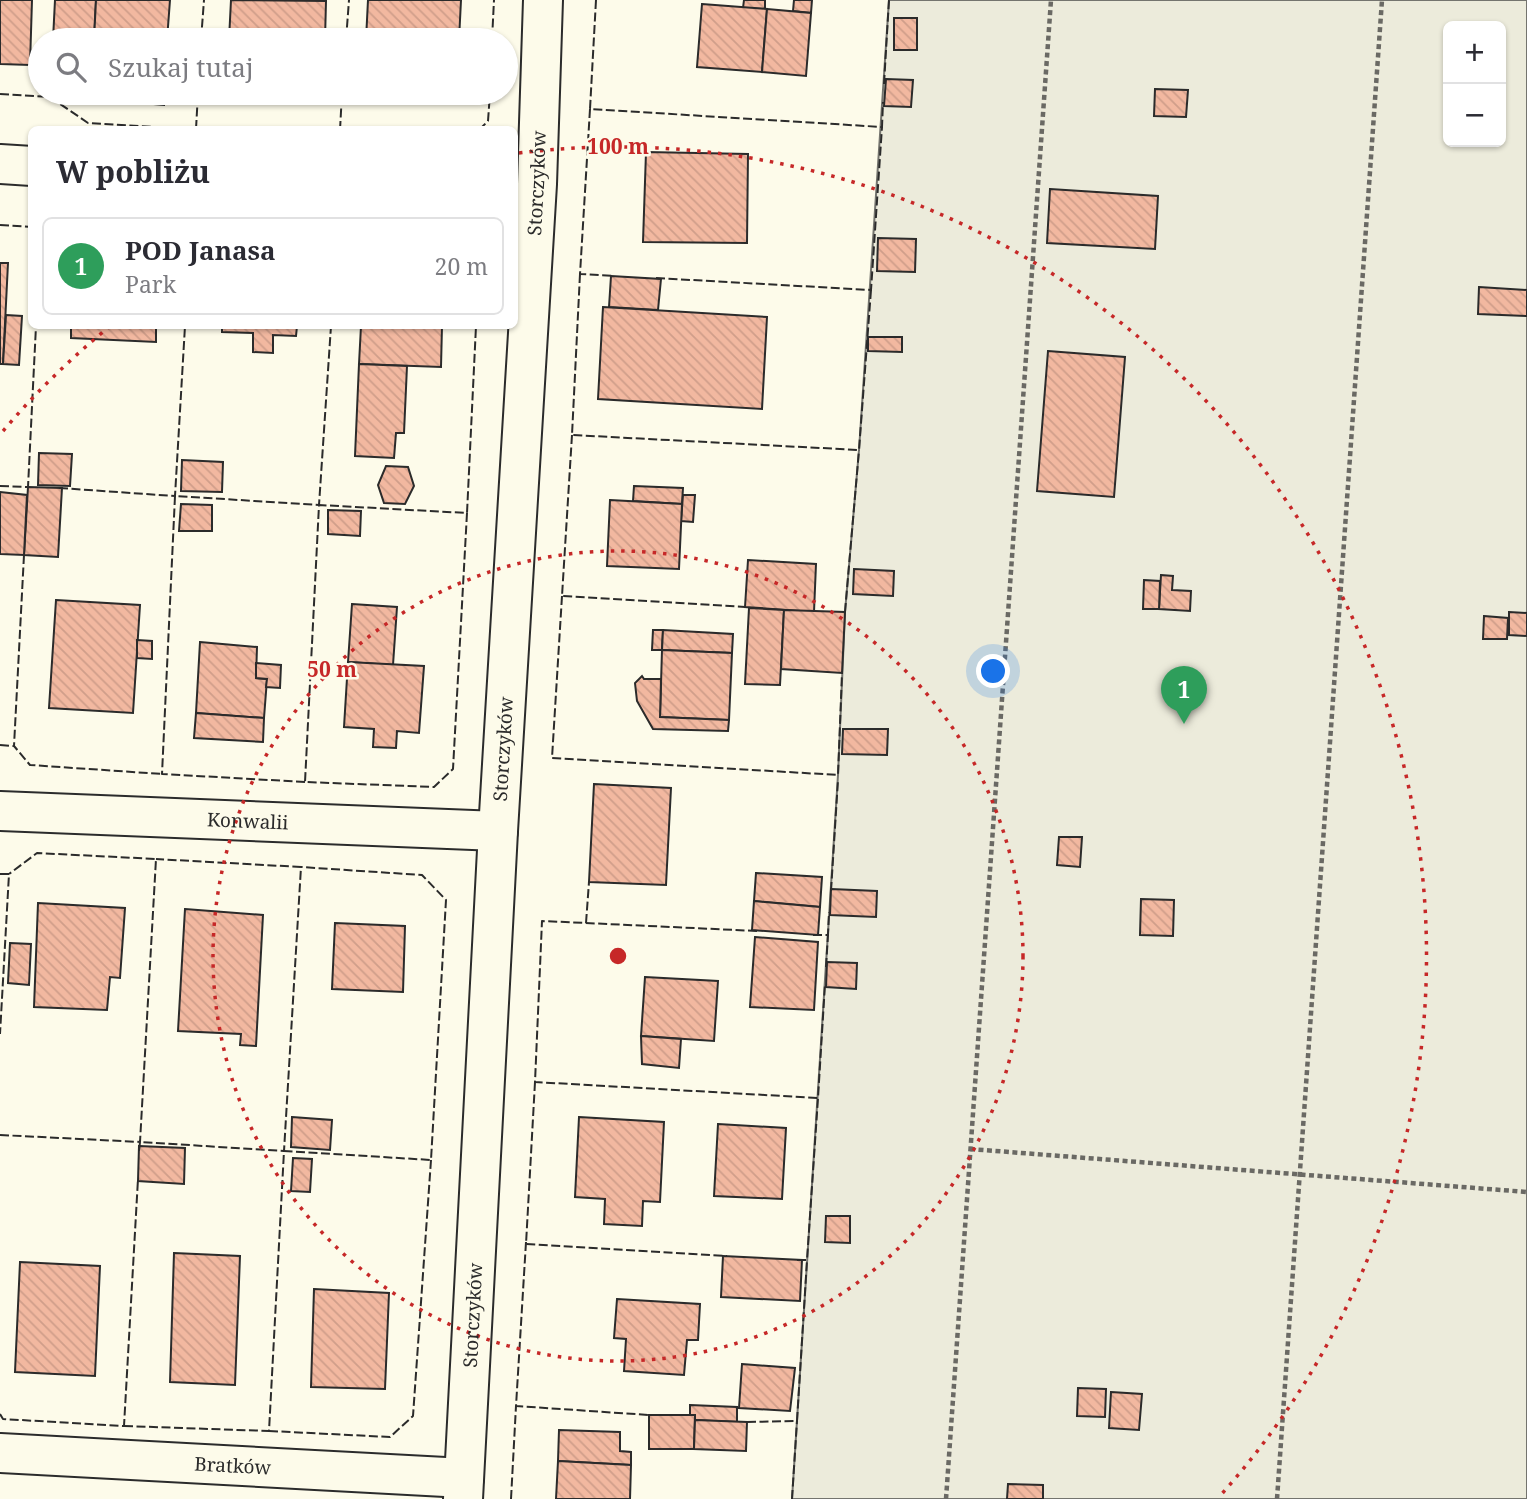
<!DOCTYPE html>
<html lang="pl">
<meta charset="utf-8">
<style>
:root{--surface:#fff;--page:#f2f2f3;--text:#2b2b33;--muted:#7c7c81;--line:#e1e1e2;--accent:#c62828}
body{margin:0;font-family:"Noto Serif",serif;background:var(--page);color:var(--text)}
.controls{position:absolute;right:21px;top:21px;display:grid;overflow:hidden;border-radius:10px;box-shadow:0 2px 5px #0004}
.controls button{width:63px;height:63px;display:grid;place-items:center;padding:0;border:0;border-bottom:2px solid var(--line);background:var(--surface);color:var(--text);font:35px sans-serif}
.you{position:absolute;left:994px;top:672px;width:24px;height:24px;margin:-18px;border:5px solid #fff;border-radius:50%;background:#1a73e8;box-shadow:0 0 0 10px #1a73e833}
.badge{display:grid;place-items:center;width:46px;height:46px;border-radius:50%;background:var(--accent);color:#fff;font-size:23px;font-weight:700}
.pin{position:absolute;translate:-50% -58px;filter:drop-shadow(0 2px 4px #0008)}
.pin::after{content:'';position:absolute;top:37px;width:24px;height:21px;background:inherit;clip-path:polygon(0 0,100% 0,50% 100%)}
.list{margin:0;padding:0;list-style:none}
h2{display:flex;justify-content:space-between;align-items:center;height:91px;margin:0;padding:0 28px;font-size:30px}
h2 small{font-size:23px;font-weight:400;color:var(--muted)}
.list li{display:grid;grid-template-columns:46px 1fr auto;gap:21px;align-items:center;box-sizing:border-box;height:98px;margin:0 14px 14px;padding:0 14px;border:2px solid var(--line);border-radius:10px}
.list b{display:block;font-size:26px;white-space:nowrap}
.list p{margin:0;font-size:23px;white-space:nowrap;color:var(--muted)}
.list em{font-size:23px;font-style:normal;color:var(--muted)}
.icon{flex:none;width:38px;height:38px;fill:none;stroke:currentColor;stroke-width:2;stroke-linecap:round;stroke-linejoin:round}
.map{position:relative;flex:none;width:1527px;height:1499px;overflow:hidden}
.search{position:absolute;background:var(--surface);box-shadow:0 2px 5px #0004;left:28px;top:28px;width:490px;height:77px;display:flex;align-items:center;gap:18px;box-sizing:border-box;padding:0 24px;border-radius:38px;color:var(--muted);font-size:26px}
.panel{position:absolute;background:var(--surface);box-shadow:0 2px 5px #0004;left:28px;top:126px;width:490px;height:203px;border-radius:10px}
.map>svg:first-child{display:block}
</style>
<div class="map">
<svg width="1527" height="1499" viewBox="0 0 1527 1499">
<defs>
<pattern id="building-back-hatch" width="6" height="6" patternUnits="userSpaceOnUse" patternTransform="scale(1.75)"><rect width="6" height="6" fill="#f2b8a0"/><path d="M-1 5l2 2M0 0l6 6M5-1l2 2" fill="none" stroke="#d09e8a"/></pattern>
</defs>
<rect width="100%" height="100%" fill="#fdfbea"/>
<!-- green -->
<path fill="#ecebdb" stroke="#74746e" stroke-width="2" fill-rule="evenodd" d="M889,0H1527V1499H792L838,775L845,612L859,450ZM1448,26H1501V142H1448Z"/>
<!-- building -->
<g fill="url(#building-back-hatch)" stroke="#2b2b2b" stroke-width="2">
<path d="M0,0H32L30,65L0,64Z"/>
<path d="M55,0H96L94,40H53Z"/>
<path d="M96,0H170L167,40H94Z"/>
<path d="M231,0L326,1L325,40H229Z"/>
<path d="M368,0H461L459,40H366Z"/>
<path d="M744,0H765V9L743,8Z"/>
<path d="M794,0H812L811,13L793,11Z"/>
<path d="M702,4L767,9L762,72L697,67Z"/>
<path d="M767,9L811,13L806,76L762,72Z"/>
<rect x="894" y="18" width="23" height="32"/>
<path d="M886,79L913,80L911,107L884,106Z"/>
<path d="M1155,89L1188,90L1186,117L1154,116Z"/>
<path d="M108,93H164V105L107,100Z"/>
<path d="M374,93H440L439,96Z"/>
<path d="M646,152L748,154L747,243L643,242Z"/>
<path d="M1050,189L1158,196L1155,249L1047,243Z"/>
<path d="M878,238L916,239L915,272L877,271Z"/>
<path d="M0,263H8L3,364H0Z"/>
<path d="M611,276L661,279L658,310L609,307Z"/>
<path d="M1479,287L1527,290V316L1478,314Z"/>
<path d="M603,307L767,317L762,409L598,399Z"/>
<path d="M6,315L22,316L19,365L3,364Z"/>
<path d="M71,326H156V342L71,338Z"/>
<path d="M222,326H297L296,336L273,335V353L253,352V333L222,332Z"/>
<path d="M361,326H442L441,367L359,364Z"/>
<path d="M868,337H902V352L868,351Z"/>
<path d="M1048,351L1125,357L1114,497L1037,491Z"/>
<path d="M359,364L407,366L404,433H396L394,458L355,456Z"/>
<path d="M39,453L72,454L70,486L38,485Z"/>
<path d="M182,460L223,462L222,492L181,491Z"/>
<path d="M386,466L408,467L414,486L405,504L384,503L378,485Z"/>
<path d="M634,486L683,488L682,504L633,501Z"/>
<path d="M28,487L62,488L58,557L24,555Z"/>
<path d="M0,492L27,495L24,555L0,554Z"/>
<path d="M683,495H695L693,522L681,521Z"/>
<path d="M610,500L682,504L679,569L607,566Z"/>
<path d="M181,504L212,505V531H179Z"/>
<path d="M328,510L361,511L360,536L328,534Z"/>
<path d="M748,560L816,564L814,612L745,607Z"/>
<path d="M854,569L894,571L893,596L853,594Z"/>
<path d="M1161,575L1173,576L1172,590L1191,591L1190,611L1159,609Z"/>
<path d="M1144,580L1160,581L1159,609H1143Z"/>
<path d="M56,600L140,605L133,713L49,708Z"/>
<path d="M352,604L397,607L393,665L348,662Z"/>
<path d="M749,608L784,610L780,685L745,684Z"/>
<path d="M784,610L845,612L842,673L781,669Z"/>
<path d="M1509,612L1527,613V636L1509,635Z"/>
<path d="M1484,616L1508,618L1507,639H1483Z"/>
<path d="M653,630H663L662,650H652Z"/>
<path d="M663,630L733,634L732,653L662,650Z"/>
<path d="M137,640L152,641V659L137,658Z"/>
<path d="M200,642L257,647L256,678L267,679L264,718L196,713Z"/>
<path d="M662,650L732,653L729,720L660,717Z"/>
<path d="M348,662L424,666L419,733L397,731L396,748L373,747L374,729L344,727Z"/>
<path d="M256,663L281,665L280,688L266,687L267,679L256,678Z"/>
<path d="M642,676L644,679H661L660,717L729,720L728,731L653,729L637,701L635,683Z"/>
<path d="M196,713L264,718L263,742L194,738Z"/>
<path d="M843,729H888L887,755L842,754Z"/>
<path d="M594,784L671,788L666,885L589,882Z"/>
<path d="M1059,837H1082L1080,867L1057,865Z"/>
<path d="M756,873L822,877L820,907L754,901Z"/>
<path d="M831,889L877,891L876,917L830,915Z"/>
<path d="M1141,899L1174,900L1173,936L1140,935Z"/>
<path d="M754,901L820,907L818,935L752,930Z"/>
<path d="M38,903L125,908L120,978L110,977L107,1010L34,1007Z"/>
<path d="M185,909L263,915L256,1046L240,1045L241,1034L178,1031Z"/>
<path d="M335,923L405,926L403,992L332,989Z"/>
<path d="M755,937L818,942L814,1010L750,1007Z"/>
<path d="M10,943L31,944L29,985L8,983Z"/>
<path d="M827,962L857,963L856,989L826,987Z"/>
<path d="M645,977L718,981L714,1041L641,1036Z"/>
<path d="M641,1036L681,1039L679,1068L642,1064Z"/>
<path d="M292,1117L332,1120L330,1150L291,1147Z"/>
<path d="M579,1117L664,1122L660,1202L643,1201L642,1226L604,1224L605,1199L575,1197Z"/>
<path d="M718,1124L786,1128L782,1199L714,1196Z"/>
<path d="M139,1146L185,1148L184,1184L138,1181Z"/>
<path d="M293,1158L312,1159L310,1192L291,1191Z"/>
<path d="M826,1216H850V1243L825,1242Z"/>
<path d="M174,1253L240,1256L235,1385L170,1382Z"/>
<path d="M723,1256L802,1260L800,1301L721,1297Z"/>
<path d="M20,1262L100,1266L95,1376L15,1372Z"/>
<path d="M314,1289L389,1293L385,1389L311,1387Z"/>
<path d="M617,1299L700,1304L698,1340H687L684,1375L624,1371L626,1339L614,1338Z"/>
<path d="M742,1364L795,1368L790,1411L739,1408Z"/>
<path d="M1078,1388L1106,1389L1105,1417L1077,1416Z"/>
<path d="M1111,1392L1142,1394L1139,1430L1109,1428Z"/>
<path d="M690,1405L737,1407V1422L695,1420V1415H690Z"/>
<path d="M649,1415H695L694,1449H649Z"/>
<path d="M695,1420L747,1422L746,1451L694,1449Z"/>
<path d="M559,1430L620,1432V1451L631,1452V1465L558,1461Z"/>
<path d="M558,1461L631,1465L630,1499H556Z"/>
<path d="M1008,1484L1043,1485V1499H1007Z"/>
</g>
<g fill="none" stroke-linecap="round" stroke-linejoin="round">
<!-- minor casing -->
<g stroke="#2b2b2b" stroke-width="42">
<g id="minor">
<path d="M0,164L32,166"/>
<path id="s1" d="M0,811L498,831"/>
<path id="s2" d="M0,1453L464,1478"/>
<path id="s3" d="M463,1499L498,831L537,184L543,0"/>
</g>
</g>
<!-- path -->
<g stroke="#6a6964" stroke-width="4.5" stroke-dasharray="5 3.5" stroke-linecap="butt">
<path d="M970,1149L1527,1192"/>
<path d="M946,1499L1051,0"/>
<path d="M1277,1499L1382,0"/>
</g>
<!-- minor -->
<use href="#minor" stroke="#fdfbea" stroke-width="38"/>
<!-- fence -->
<g stroke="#2b2b2b" stroke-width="2" stroke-dasharray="9 3.5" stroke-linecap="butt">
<path d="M596,0L590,109L882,127L883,102"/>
<path d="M201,40L204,0"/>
<path d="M346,40L349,0"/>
<path d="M492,40L494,0"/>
<path d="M884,84L889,0"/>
<path d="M0,94L50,97L51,93"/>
<path d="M50,97L88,123L203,130"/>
<path d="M590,109L580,274L614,276"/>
<path d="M196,129L198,93"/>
<path d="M340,130L342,93"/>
<path d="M479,130L488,121L490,93"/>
<path d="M0,225L32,227"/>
<path d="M580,274L572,435L859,450L871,290"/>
<path d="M656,278L871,290L882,127"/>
<path d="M572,435L562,596L745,607"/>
<path d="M0,486L28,487L36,326"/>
<path d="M59,488L175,496L185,326"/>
<path d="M467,513L453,769L434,787L305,782L319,505L467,513L476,326"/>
<path d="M24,555L14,746L30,765L162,774"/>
<path d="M562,596L552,758L838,775L842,673"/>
<path d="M845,612L859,450"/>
<path d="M0,745L14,746"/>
<path d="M305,782L162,774L175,496L319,505L331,326"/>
<path d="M0,874H9L0,1034"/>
<path d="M831,891L838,780"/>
<path d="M586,923L589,882"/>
<path d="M757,931L542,921L535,1082L818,1098L825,984"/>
<path d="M813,935H828L829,912"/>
<path d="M826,967L828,935"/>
<path d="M535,1082L526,1244L727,1256"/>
<path d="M0,1135L140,1142L156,859L37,853L9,874"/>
<path d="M139,1151L140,1142L284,1151L301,867L156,859"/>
<path d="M526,1242L516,1406L649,1415"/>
<path d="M797,1260H807L818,1098"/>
<path d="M0,1414L3,1419L124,1426L138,1179"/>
<path d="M747,1422L797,1421L807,1260"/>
<path d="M124,1426L269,1431L284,1151L431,1160L446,900L422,875L301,867"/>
<path d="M269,1431L390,1437L413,1416L431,1160"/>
<path d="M511,1499L516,1406"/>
<path d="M792,1499L797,1421"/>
</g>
</g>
<!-- distance rings -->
<g fill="none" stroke="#c62828" stroke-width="3.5" stroke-dasharray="3.5 7">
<circle cx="618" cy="956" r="405"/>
<path d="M3 431A809 809 0 0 1 109 327M519 153A809 809 0 0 1 1219 1497"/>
</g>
<g text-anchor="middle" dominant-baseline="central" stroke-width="5" stroke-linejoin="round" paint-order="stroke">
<!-- street labels -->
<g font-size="19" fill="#2b2b2b" stroke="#fdfbea">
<text stroke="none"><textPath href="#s3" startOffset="1318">Storczyków</textPath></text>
<text stroke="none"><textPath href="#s3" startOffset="751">Storczyków</textPath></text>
<text stroke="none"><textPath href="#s1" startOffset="248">Konwalii</textPath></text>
<text stroke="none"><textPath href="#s3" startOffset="184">Storczyków</textPath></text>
<text stroke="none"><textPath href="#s2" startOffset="233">Bratków</textPath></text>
</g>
</g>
<circle cx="618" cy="956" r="10" fill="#c62828" stroke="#fdfbea" stroke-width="3.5"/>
<g font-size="21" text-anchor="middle" font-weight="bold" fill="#c62828" stroke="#fdfbea" stroke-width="5" stroke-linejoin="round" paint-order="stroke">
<text x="618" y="154">100 m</text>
<text x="332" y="677">50 m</text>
</g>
</svg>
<div class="controls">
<button>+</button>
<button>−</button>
</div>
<div class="you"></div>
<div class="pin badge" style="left:1184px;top:724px;background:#2e9e5b">1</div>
<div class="search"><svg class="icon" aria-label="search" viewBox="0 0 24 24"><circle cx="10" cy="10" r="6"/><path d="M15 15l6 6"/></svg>Szukaj tutaj</div>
<section class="panel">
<h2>W pobliżu<small></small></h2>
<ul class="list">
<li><span class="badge" style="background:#2e9e5b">1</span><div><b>POD Janasa</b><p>Park</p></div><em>20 m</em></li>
</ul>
</section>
</div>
